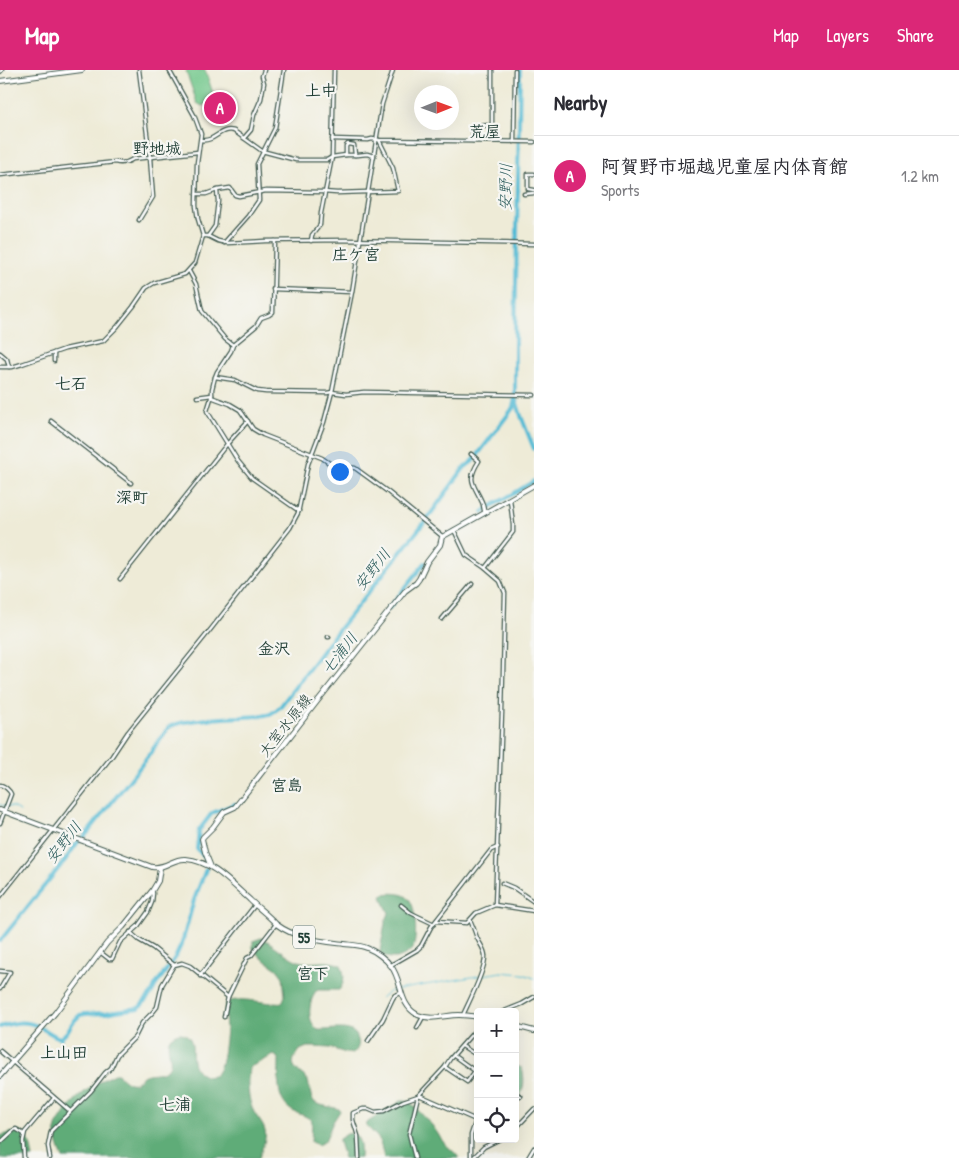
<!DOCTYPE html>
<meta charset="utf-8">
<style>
:root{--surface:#fff;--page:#f7f7f7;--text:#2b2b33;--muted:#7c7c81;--line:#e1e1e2;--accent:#db2777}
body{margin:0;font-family:"Patrick Hand","Klee One",sans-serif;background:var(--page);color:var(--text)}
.controls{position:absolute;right:15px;bottom:15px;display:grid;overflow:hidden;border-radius:5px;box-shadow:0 5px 20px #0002}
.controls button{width:45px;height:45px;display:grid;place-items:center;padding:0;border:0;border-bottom:1px solid var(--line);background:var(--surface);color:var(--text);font:25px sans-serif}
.compass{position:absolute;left:414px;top:15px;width:45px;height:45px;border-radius:50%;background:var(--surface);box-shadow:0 5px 20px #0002;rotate:89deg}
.you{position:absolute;left:339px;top:401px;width:18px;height:18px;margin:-12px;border:4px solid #fff;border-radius:50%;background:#1a73e8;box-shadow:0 0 0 8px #1a73e833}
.badge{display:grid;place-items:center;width:32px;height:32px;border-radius:50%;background:var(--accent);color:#fff;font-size:16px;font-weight:700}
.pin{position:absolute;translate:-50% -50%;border:2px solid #fff;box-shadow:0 1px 5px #0006}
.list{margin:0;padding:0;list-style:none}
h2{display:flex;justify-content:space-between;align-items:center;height:65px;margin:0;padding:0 20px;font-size:21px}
h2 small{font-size:16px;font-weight:400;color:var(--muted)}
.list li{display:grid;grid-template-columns:32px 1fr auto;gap:15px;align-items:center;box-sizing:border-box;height:80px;padding:0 20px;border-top:1px solid var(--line)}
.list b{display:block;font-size:19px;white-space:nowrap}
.list p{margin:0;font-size:16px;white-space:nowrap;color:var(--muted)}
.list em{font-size:16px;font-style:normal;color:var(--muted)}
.icon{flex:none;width:28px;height:28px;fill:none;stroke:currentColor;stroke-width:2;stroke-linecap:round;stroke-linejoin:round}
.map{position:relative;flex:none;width:534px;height:1088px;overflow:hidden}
header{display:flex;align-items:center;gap:30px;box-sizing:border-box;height:70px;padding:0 25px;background:var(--accent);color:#fff}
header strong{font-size:24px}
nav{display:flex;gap:28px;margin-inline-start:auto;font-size:18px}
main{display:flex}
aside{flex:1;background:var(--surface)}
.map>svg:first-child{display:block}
</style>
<header>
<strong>Map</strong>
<nav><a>Map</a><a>Layers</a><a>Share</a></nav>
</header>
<main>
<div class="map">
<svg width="534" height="1088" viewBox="0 0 534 1088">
<rect width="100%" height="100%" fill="#f6f6f2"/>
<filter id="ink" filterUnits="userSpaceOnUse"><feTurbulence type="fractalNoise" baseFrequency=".02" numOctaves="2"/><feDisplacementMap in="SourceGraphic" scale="10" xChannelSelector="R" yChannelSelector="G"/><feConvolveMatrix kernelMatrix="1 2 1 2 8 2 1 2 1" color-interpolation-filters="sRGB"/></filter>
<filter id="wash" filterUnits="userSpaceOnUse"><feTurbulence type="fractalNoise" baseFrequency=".0096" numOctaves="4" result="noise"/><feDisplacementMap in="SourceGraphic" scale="20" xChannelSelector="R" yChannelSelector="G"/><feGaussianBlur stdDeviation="1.12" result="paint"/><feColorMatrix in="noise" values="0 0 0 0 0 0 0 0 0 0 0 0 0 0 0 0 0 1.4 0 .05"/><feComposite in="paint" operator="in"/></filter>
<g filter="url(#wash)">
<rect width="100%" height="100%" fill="#eeebd7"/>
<!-- green -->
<path fill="#73c88c" stroke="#498260" d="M190,0H205L215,29L213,32L202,36L197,33L186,1Z"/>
<!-- forest -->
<g fill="#5eac78" stroke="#3e7456">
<path d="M383,824C389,823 404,822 409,829C416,837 417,864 414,875C412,883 399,889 392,888C388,888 384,886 381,884L380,881L385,853L389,843L382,828Z"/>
<path d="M261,868C274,873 290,890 302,892C316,894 327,889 341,895C345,904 345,913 339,920H318L315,922C309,935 306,950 318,960C330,961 355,953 358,970C360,975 357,980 353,984L346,983L330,978L314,977H307L300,980L294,989L293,993L295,999L305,1007L308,1011L312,1030C319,1037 330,1036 339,1039L340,1041L333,1052L325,1071L318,1075L311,1072L312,1051C306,1045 297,1044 291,1040C275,1029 279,1007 279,991L277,987L274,985L250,997C246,1008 248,1030 253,1040C256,1047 263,1053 265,1061C267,1069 261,1080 259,1088H63C60,1081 54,1065 56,1057C57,1054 59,1052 60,1050C72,1029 92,1014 114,1004H118C121,1007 126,1012 130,1013C136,1015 139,1009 143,1006C151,1001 166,1006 170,995C172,986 165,976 170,968C173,965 177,963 180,963C184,963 188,965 190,969C196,980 186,997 205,1006C209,1007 213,1007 216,1004C223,998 225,969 226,959C226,951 223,941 226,933C240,925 266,935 282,933L285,926L283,907L277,899L264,890L253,879V871Z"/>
<path d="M515,995L522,998C526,1012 523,1024 515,1036Z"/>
<path d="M401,1031H407L410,1032L432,1055L444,1073L456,1084L459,1088H384L380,1072L378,1068L366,1055L368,1052Z"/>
<path d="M16,1061C29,1062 31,1077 33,1088H0V1066Z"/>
<path d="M352,1063C361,1068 361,1077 360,1087V1088H344L339,1072V1069L347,1064Z"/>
</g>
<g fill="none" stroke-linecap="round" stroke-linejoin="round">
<!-- stream -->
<g stroke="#57bcd5" stroke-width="1">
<path d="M0,735L12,737L20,741"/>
<path d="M381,928L390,921L501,902L523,904L534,908"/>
</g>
<!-- river -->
<g stroke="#57bcd5" stroke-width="4">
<path d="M516,330L521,346L534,379"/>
<path d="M483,442L495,434L513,424L534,411"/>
<path d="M389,538L425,493"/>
<path d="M207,790L197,779L199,760L212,743L235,734"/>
<path d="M0,871L66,789L77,773L85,766L140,697L169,657C185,649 224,648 243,647C251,646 262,647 270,644C274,642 277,639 280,637L332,568L427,449L464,398L473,391L513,338L515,328V271L520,0"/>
<path d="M0,957C15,952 26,950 40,957"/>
<path d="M43,959L57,967L61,968L67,962L73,952L80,945L85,944L106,943L116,941L139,938L152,923L155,916L175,888L182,873L194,830L206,799"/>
</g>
</g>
</g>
<g filter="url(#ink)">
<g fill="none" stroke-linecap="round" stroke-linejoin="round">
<!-- minor casing -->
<g stroke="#3e574c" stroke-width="5">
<g id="minor">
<path d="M0,2L2,0"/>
<path d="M244,68L251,60L254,45L261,29L264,13L262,6L264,0"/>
<path d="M332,69L368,70L372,69L379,70L534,72"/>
<path d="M201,70C216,72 219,57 234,61L262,81L296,90H327L332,87L346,85H358L367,84L374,86"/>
<path d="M473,71V62L476,56L492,55V0"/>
<path d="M514,72L515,0"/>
<path d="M346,85V76L348,74L354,75L355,85"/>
<path d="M534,104H528V119L534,120"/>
<path d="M0,105L115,92C122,94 127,93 133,89L198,82"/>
<path d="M196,124H206L217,120L230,118L235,125L239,126L266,121L323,122L337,123L398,121L393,98L379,70"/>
<path d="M524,124L534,123"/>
<path d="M139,150L153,127L150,88L139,0"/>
<path d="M203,166H208L218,171L227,173L265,171L346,170L534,174"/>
<path d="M208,166L215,156L218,131L217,121"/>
<path d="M275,171L273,242L269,245L261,248L256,256L233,275L231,281L217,302L215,307L212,319V325L207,341L238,391L252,408L299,441"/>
<path d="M311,171L312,165L320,155L321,143L332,87L334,0"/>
<path d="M224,173L248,146L259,130L257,94L275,58L284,0"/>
<path d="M189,201L196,214L202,241L225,269L233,275"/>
<path d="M273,219L352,222"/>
<path d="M0,283L7,289L9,297"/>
<path d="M54,283V291"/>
<path d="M0,297H12L22,294L65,279L103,271L117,257L133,237L146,218L154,213L185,204L195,193L203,166L198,149L196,136L197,93L201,64L194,45L169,0"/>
<path d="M215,307L235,310L257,321L266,322L327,323L332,322L346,324L364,322L534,325"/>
<path d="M197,327L212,325"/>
<path d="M211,327L230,334L240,340L253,359L263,365L322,388L332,395L355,398L388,422L442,466"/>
<path d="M51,351L131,413"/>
<path d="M471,384L479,391C466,411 474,414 482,432C484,436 483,439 485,443"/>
<path d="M454,460L466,485L485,498L500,511L505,523L502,642L495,835"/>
<path d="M485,498L513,462V455L510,429"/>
<path d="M120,509L227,374L248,351"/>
<path d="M442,549L472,514"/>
<path d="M328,567H329"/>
<path d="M0,715C4,715 10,721 11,724L0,753"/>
<path d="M502,813L514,818L534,832"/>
<path d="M0,827L112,686L128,662L211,559L290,458L298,443L308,394L324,352L332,322L352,222L382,34L393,0"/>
<path d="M401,835L411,843L434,854"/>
<path d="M436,851L467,853L476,843L495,835L534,841"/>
<path d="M130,862L139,870L153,878L174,895"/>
<path d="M100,882L109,889H112L120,872L138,856L148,842L152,832L153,823L152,821"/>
<path d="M391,895L417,880L421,876L431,857L491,780L498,777"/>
<path d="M0,901L10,902L0,919"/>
<path d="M200,906L255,835"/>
<path d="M502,942L522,934L534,927"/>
<path d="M463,945C469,932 486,899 485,886C485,880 480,874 477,868C475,862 473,856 470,850"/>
<path d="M224,947L228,927L247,888L251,886L276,854"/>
<path d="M417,958L423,947"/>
<path d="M368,971L383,949L393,928L395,925L401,923"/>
<path d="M462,976L478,986"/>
<path d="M0,981L70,1041"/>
<path d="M454,986L475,1001"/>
<path d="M445,997L467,1012L478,997"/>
<path d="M515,1023L521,1026"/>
<path d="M419,1025L476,1050L471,1065V1088"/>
<path d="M515,1059L534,1039"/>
<path d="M0,1073L14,1060L16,1059L24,1064"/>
<path d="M24,1088L23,1071L25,1062L54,1028"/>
<path d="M50,1088L48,1076L51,1061L91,1021L105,1003L111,998L117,985L135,967L142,953L153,942L157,937L162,915L174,895L182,893L190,896L228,927"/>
<path d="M359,1088L358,1066L353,1050V1043L363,1039H368L375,1042L384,1041L403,1031L418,1026"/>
<path d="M415,1088L409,1064L418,1026L445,997L450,989L478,957"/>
<path d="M473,1088L484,1077L500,1069"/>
<path d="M528,1088L534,1078"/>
</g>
</g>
<!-- major casing -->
<g stroke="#3e574c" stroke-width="6">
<g id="major">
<path d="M0,11L82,0"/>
<path d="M0,740L152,797C167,799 172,788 186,789C212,791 231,813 250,830C258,838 268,845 276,854C296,869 320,871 344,874C352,875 360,875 367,878C375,881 386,889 391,896C403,911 398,935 418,945C431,951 445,945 459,945C465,945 472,946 478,947"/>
<path d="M211,797L205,782L202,769L203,767L213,757L224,742L235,737L316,633L405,521L416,513L419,509L427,492L440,475L442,467L534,415"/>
<path d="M515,956L534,961"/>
<path d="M0,1006L55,943L107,873L123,857L152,821L158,811L160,798"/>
</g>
</g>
<!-- minor -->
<use href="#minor" stroke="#fff" stroke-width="2.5"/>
<!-- major -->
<use href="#major" stroke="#fff" stroke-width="4"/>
</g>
</g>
<g text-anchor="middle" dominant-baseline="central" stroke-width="4.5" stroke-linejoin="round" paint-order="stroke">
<!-- shield labels -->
<rect fill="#f6f6f2" stroke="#60746d" stroke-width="1" x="293" y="855.5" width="22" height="23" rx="4"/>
<g font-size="14" font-weight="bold" fill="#1f3d34">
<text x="304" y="867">55</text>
</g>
<!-- street labels -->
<g font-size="15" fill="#1f3d34" stroke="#f6f6f2">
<text transform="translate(285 655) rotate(-52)">大室水原線</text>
</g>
<!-- neighbourhood labels -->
<g font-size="16" font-weight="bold" fill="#1f3d34" stroke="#f6f6f2">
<text x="321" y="20">上中</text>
<text x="485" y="61">荒屋</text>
<text x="157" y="78">野地城</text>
<text x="356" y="184">庄ケ宮</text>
<text x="71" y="313">七石</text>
<text x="132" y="427">深町</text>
<text x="274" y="578">金沢</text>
<text x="287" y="715">宮島</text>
<text x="313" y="903">宮下</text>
<text x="64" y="982">上山田</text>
<text x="175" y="1034">七浦</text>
</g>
<!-- water labels -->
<g font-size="16" font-style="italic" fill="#2d5d5c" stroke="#f6f6f2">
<text transform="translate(505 117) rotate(-89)">安野川</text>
<text transform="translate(372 499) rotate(-52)">安野川</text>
<text transform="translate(339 583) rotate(-52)">七浦川</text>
<text transform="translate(63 772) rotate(-52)">安野川</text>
</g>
</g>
</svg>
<div class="controls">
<button>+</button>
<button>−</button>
<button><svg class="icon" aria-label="locate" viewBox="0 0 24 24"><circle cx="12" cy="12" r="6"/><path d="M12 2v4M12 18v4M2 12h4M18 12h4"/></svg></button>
</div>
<svg class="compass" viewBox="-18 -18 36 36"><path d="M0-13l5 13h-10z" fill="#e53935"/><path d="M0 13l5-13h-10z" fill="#7c7c81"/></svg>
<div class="you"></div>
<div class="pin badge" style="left:220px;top:38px">A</div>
</div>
<aside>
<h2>Nearby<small></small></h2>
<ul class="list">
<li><span class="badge">A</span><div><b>阿賀野市堀越児童屋内体育館</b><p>Sports</p></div><em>1.2 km</em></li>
</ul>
</aside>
</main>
